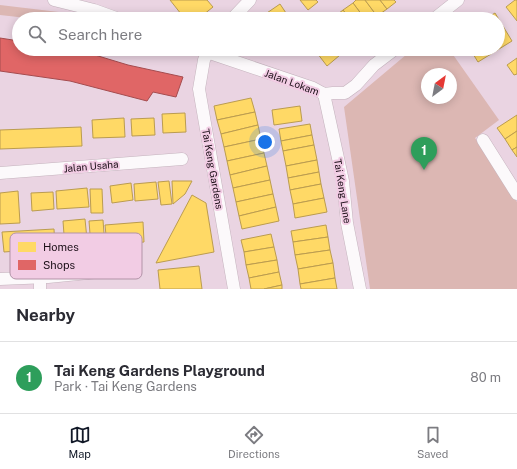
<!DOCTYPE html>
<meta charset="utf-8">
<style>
:root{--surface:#fff;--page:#f2f2f3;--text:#2b2b33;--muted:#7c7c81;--line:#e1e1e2;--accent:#111827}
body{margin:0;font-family:"Public Sans",sans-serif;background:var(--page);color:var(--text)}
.compass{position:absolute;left:421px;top:68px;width:36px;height:36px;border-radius:50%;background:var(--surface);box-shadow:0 2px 10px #0003;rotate:32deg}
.you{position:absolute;left:265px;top:142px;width:14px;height:14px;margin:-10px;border:3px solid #fff;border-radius:50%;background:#1a73e8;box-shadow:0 0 0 6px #1a73e833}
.badge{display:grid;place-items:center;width:26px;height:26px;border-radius:50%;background:var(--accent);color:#fff;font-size:13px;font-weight:700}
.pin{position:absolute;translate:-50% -33px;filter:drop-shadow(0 1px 2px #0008)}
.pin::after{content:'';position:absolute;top:21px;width:14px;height:12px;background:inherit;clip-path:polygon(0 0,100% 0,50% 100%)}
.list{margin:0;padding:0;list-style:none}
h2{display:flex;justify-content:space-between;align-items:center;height:52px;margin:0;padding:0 16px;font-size:17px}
h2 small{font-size:13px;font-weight:400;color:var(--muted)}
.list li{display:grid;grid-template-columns:26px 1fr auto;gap:12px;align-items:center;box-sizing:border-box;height:72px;padding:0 16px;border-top:1px solid var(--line)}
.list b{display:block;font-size:15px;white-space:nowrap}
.list p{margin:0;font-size:13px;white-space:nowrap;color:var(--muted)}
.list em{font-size:13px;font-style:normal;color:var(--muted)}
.icon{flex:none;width:22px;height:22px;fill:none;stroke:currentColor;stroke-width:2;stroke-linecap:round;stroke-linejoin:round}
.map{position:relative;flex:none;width:517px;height:289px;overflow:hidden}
.search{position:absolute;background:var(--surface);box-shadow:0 2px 10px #0003;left:12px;right:12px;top:12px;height:44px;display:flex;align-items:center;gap:10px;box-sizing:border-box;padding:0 14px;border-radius:22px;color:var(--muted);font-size:15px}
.sheet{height:124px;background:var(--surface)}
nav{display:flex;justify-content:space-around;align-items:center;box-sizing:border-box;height:56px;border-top:1px solid var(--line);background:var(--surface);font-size:11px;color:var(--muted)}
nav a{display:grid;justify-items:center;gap:2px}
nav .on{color:var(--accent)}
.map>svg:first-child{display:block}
</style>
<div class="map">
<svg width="517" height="289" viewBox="0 0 517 289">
<rect width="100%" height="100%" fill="#ead4e2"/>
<!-- green -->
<g fill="#dcb7b3" fill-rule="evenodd">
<path d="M0,5L84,15V19H36L0,15Z"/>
<path d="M413,49H449L499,120L475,138L517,202V289H370L344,107ZM427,74H451V98H427Z"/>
</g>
<!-- homes -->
<g fill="#ffd966" stroke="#bb9c4f">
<path d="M170,0H207L213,7L198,19H185Z"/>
<path d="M300,0H316L318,2L308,10Z"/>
<path d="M356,0H365L377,16L374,19H365L353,3Z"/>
<path d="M365,0H380L387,9L377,16Z"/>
<path d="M380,0H394L396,2L387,9Z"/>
<path d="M515,0H517V21L506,7Z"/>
<path d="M353,3L365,19H350L343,10Z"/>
<path d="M280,4L290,19H263L261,17Z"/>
<path d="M343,10L350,19H336L334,17Z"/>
<path d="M495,13L512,41L478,62L470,49H498V19H485Z"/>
<path d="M314,49H346V50L327,66Z"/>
<path d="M517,58V74L514,75L507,65Z"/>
<path d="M251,98L255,112L217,120L214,106Z"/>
<path d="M300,106L302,121L274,125L272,110Z"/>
<path d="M255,112L258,125L221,134L217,120Z"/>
<path d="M185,113L186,132L163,133L162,114Z"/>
<path d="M517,115V131L505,139L497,128Z"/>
<path d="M124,118L125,137L93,138L92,120Z"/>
<path d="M154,118L155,135L132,136L131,119Z"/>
<path d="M310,124L312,135L281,141L279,129Z"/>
<path d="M258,125L261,139L224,147L221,134Z"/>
<path d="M81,127L82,146L0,149V130Z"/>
<path d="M517,131V147L512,150L505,139Z"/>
<path d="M312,135L314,145L283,151L281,141Z"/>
<path d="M261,139L264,153L227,161L224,147Z"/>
<path d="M314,145L317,160L286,166L283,151Z"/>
<path d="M517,147V157L512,150Z"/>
<path d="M264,153L267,166L230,175L227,161Z"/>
<path d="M317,160L319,172L288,178L286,166Z"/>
<path d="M267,166L270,180L233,188L230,175Z"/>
<path d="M319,172L321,184L290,190L288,178Z"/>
<path d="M270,180L273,194L236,202L233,188Z"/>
<path d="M169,181L172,204L161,205L158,182Z"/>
<path d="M172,181H192L185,194L173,204Z"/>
<path d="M156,182L158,199L135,201L134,184Z"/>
<path d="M131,183L133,200L112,203L110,186Z"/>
<path d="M321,184L324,198L293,204L290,190Z"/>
<path d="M87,188L89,207L57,209L56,191Z"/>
<path d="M90,189H102L103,213H91Z"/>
<path d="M18,191L20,223L0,224V193Z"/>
<path d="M53,192L54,209L32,211L31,193Z"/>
<path d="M273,194L276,207L239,216L236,202Z"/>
<path d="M192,195L206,203L214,252L156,263Z"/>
<path d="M324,198L327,212L295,218L293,204Z"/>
<path d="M276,207L279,221L242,229L239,216Z"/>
<path d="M85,219L89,260L66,262L63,221Z"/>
<path d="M103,220L105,247H91L89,221Z"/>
<path d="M143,222L144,242L107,245L105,225Z"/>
<path d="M326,225L328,237L293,242L291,231Z"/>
<path d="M54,229L55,248L4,252L2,232Z"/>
<path d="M271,234L274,247L244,252L241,240Z"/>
<path d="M328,237L330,250L295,255L293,242Z"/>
<path d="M274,247L277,260L246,265L244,252Z"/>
<path d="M330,250L333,263L298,269L295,255Z"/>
<path d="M277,260L279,272L249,278L246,265Z"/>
<path d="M333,263L335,278L300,284L298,269Z"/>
<path d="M199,266L202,289H160L158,270Z"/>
<path d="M279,272L282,285L264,289H251L249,278Z"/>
<path d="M335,278L337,289H301L300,284Z"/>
<path d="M282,285V289H264Z"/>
</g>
<!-- shops -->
<path fill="#e06666" stroke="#a54c4f" d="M0,38L19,41V49H75L128,65L183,77L176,97L153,92L147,101L70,81L0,71Z"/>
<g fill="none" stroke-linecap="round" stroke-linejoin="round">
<!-- minor casing -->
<g stroke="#c4b3bd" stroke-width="13">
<g id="minor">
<path d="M54,0L94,10L119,19"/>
<path d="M232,19L250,0"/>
<path d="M434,19L458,0"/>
<path d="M209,49L204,60L199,89L234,289"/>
<path d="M201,50L313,88L324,94L333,93H345L356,85L374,65L395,49"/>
<path d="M324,94L343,181L347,223L360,289"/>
<path d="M483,140L517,194"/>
<path d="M0,173L182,159"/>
<path d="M40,276V289"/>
<path d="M0,279L48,277L118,270"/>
</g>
</g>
<!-- minor -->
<use href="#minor" stroke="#fcf9fb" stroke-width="12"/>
</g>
<g text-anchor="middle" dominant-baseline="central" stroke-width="4" stroke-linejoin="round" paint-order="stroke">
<!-- street labels -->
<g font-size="10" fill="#1c0f18" stroke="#f2cce4">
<text transform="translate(292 82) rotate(20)">Jalan Lokam</text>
<text transform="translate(91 166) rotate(-5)">Jalan Usaha</text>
<text transform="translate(213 169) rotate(80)">Tai Keng Gardens</text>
<text transform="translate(343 191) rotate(81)">Tai Keng Lane</text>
</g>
</g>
<!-- legend -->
<rect x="10" y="233" width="132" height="46" rx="6" fill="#f2cce4" stroke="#b293a7" stroke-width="1"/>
<rect x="18" y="242" width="18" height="10" fill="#ffd966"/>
<rect x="18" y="260" width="18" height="10" fill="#e06666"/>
<g font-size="11" fill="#1c0f18">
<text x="43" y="251">Homes</text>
<text x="43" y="269">Shops</text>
</g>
</svg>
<svg class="compass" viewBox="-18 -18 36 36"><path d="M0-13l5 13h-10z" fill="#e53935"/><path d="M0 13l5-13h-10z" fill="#7c7c81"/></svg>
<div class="you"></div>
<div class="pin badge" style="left:424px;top:170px;background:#2e9e5b">1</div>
<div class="search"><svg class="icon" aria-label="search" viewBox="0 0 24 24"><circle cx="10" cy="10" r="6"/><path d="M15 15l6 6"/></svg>Search here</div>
</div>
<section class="sheet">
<h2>Nearby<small></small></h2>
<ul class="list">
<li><span class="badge" style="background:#2e9e5b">1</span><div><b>Tai Keng Gardens Playground</b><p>Park · Tai Keng Gardens</p></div><em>80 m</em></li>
</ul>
</section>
<nav>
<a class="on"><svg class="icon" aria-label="map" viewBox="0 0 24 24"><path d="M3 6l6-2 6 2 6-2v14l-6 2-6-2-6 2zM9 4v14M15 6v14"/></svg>Map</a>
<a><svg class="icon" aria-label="directions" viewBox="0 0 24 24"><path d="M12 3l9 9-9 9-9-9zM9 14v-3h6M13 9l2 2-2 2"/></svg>Directions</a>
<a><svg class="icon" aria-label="saved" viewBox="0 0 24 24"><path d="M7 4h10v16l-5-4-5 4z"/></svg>Saved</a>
</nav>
